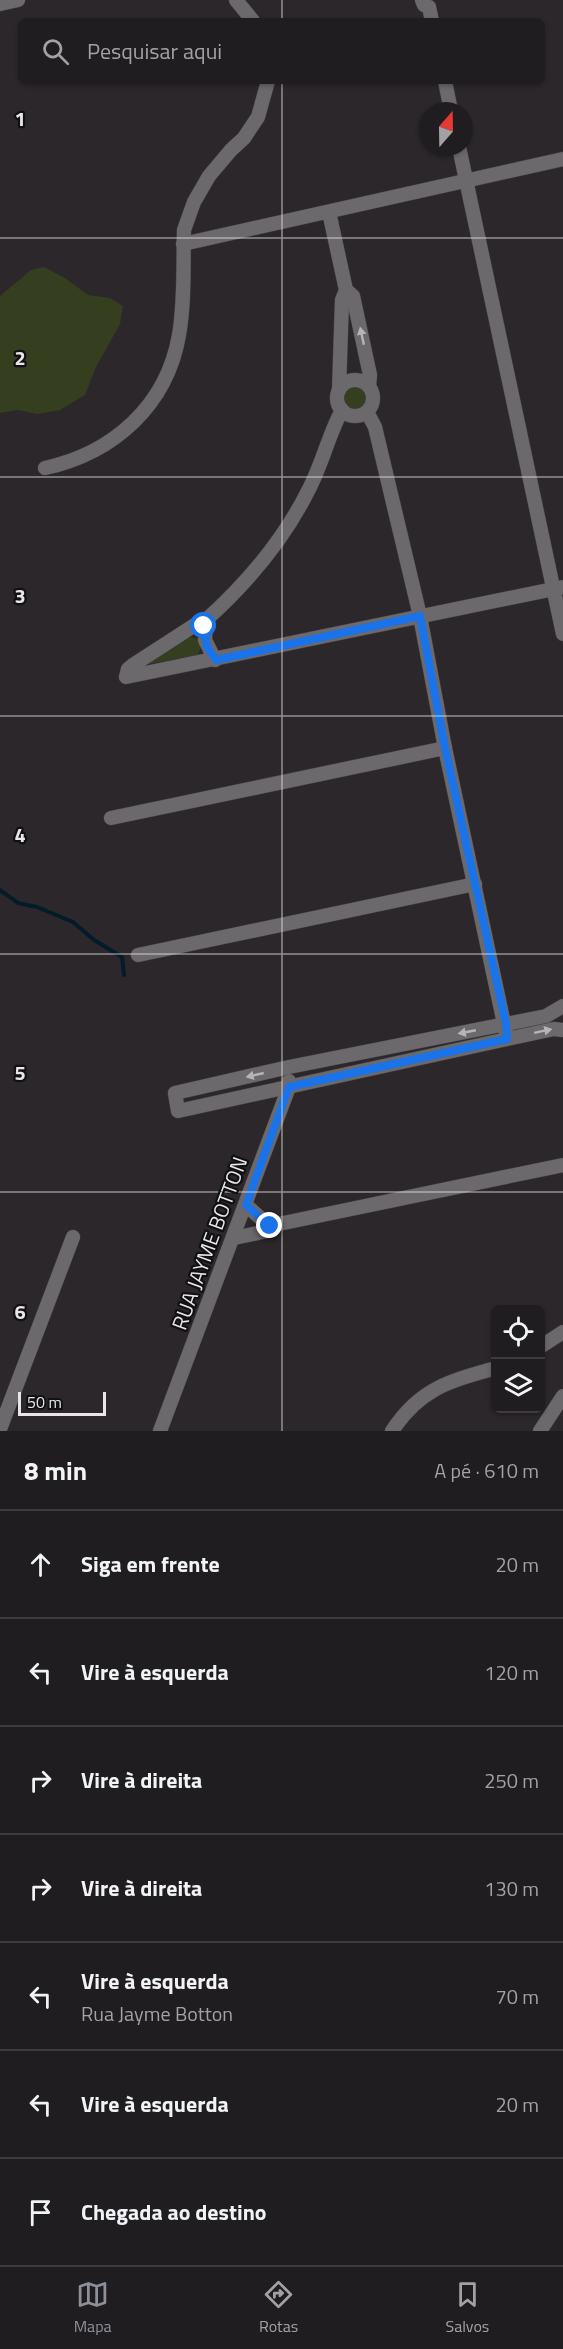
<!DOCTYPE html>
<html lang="pt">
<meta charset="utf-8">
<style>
:root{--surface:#201d20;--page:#282629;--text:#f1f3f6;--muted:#a2a2a5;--line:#3d3b3e;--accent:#8c9099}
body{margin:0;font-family:"Titillium Web",sans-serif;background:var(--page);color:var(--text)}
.controls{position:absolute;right:18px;bottom:18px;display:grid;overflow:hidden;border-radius:9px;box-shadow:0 2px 4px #0004}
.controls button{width:54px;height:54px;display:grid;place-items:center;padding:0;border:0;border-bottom:2px solid var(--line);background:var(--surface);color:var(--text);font:30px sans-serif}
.compass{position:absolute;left:419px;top:102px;width:54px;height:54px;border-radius:50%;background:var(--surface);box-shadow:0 2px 4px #0004;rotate:20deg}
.scale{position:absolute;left:18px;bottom:15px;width:88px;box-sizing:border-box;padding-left:6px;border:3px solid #e9e6e9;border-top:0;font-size:16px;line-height:21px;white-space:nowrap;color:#e9e6e9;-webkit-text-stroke:4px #121112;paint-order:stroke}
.stop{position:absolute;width:18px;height:18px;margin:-14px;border:4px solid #1a73e8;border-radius:50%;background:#fff}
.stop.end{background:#1a73e8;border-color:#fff;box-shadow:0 2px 6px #0008}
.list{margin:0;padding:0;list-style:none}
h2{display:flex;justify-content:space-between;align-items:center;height:78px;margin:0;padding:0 24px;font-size:26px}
h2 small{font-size:20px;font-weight:400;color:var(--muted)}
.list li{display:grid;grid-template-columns:39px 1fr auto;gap:18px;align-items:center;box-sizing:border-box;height:108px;padding:0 24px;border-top:2px solid var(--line)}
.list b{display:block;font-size:22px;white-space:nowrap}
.list p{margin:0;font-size:20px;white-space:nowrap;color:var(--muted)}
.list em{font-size:20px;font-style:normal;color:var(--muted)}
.icon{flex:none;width:33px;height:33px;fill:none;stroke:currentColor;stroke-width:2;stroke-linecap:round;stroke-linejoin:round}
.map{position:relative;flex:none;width:563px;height:1431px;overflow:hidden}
.search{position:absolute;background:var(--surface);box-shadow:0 2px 4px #0004;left:18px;right:18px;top:18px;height:66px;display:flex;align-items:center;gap:15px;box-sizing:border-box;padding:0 21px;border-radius:9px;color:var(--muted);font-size:22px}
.sheet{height:834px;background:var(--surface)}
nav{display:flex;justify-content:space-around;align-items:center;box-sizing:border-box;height:84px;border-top:2px solid var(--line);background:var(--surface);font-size:16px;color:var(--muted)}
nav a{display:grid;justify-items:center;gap:3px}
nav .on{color:var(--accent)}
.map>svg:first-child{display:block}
</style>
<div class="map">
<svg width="563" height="1431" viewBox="0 0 563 1431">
<rect width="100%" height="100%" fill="#2b272b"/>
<!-- green -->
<g fill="#363e20">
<path d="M44,267L65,278L88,295L110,298L123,306L120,324L96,367L85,395L60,410L37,414L18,410L0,413V296L31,270Z"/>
<circle cx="355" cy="398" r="11"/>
<path d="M188,636L199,639L202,645L198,655L149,664L150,661Z"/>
</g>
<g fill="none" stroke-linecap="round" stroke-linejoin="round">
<!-- stream -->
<path stroke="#021c29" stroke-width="4" d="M0,890L18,903L37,907L73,922L94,940L122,957L124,975"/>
<!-- minor casing -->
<g stroke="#464346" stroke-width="15">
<g id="minor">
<path d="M236,0L253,21"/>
<path d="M422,0L424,5L429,7L432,21"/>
<path d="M0,4L18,0"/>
<path d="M445,81L451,111"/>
<path d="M459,147L563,634"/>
<path d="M329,212L346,290L342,300L339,390"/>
<path d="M183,244L563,159"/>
<path d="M346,290L353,296L370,375L369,386"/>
<circle cx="355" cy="398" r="18"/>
<path d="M342,410C328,436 322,465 308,491C283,541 247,583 206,620L201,621L133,665L128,669L126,677L563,587"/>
<path d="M367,412L375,427L420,616L445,748L506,1033"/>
<path d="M45,468C114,453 167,405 179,335C185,301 183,264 184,230L194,202L209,176L231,150L244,138L258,117L268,81"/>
<path d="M206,620L205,640L215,660"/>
<path d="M111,818L445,748"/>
<path d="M138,955L475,884"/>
<path d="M563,1006L546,1016L289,1067L175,1093L178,1111L507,1039L554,1029L563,1030"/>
<path d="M246,1205L269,1226"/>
<path d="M234,1238L267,1231L269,1226L563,1165"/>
<path d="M540,1347L563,1332"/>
<path d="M0,1429L73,1237"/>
<path d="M160,1431L289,1087V1081"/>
<path d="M392,1431C420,1388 450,1381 496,1368"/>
<path d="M540,1431L563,1396"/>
</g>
</g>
<!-- minor -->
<use href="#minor" stroke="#6c696c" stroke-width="14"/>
</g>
<!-- one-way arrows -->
<defs><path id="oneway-solid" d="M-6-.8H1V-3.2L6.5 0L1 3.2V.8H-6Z" transform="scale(1.5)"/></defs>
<g fill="#b7b4b7">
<use href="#oneway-solid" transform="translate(362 336) rotate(-102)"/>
<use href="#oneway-solid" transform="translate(543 1031) rotate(-12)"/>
<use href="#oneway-solid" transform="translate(467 1032) rotate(169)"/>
<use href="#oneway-solid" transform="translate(255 1075) rotate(167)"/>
</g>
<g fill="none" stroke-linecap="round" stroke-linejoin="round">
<!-- route -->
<path stroke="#1a73e8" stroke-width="8" d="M204,626L207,647L216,660L420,616L445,748L506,1024L507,1039L289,1087L246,1205L270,1226"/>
</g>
<!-- grid -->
<path fill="none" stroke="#e9e6e9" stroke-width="1.5" stroke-opacity="0.55" d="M282,0V21M282,81V1431M0,238H563M0,477H563M0,716H563M0,954H563M0,1192H563"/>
<g text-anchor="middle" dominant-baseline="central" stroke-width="4.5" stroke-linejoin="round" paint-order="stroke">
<!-- street labels -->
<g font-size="21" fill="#e9e6e9" stroke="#121112">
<text transform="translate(209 1243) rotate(-70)">RUA JAYME BOTTON</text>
</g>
</g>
<g font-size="20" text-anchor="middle" font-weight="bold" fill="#e9e6e9" stroke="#121112" stroke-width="4.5" stroke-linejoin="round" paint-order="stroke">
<text x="20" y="126">1</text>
<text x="20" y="365">2</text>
<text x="20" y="603">3</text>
<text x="20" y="842">4</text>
<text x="20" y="1080">5</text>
<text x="20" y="1319">6</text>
</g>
</svg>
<div class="controls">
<button><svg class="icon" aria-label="locate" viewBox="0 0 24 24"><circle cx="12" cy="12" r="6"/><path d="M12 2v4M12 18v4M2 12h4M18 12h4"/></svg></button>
<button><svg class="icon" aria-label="layers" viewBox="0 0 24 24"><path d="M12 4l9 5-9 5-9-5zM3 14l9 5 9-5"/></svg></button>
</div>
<svg class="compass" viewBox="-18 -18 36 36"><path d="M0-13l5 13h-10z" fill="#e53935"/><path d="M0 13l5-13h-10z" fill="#a2a2a5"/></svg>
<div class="scale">50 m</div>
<div class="stop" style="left:204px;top:626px"></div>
<div class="stop end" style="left:270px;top:1226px"></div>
<div class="search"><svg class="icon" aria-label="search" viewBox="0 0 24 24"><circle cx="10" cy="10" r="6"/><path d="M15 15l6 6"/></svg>Pesquisar aqui</div>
</div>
<section class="sheet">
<h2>8 min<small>A pé · 610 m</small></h2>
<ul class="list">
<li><svg class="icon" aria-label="ahead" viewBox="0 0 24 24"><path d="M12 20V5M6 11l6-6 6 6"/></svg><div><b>Siga em frente</b></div><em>20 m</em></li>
<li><svg class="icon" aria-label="left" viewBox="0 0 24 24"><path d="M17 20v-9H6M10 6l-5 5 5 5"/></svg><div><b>Vire à esquerda</b></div><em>120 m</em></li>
<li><svg class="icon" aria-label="right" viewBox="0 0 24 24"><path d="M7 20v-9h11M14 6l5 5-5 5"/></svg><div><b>Vire à direita</b></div><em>250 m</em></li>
<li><svg class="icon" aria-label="right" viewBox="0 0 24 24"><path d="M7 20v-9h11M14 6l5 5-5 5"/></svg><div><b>Vire à direita</b></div><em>130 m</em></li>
<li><svg class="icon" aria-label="left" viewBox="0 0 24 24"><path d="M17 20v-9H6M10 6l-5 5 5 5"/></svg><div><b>Vire à esquerda</b><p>Rua Jayme Botton</p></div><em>70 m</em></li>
<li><svg class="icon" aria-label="left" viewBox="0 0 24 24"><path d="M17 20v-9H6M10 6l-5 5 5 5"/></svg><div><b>Vire à esquerda</b></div><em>20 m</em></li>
<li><svg class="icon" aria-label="arrive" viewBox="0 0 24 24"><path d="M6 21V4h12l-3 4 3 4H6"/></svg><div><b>Chegada ao destino</b></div></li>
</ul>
</section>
<nav>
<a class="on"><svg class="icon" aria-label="map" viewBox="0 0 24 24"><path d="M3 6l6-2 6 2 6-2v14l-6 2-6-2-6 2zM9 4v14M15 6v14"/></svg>Mapa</a>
<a><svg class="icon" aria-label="directions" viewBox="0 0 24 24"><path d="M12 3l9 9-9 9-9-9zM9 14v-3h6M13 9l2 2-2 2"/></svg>Rotas</a>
<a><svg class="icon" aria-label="saved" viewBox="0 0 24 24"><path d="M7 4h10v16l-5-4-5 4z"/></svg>Salvos</a>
</nav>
